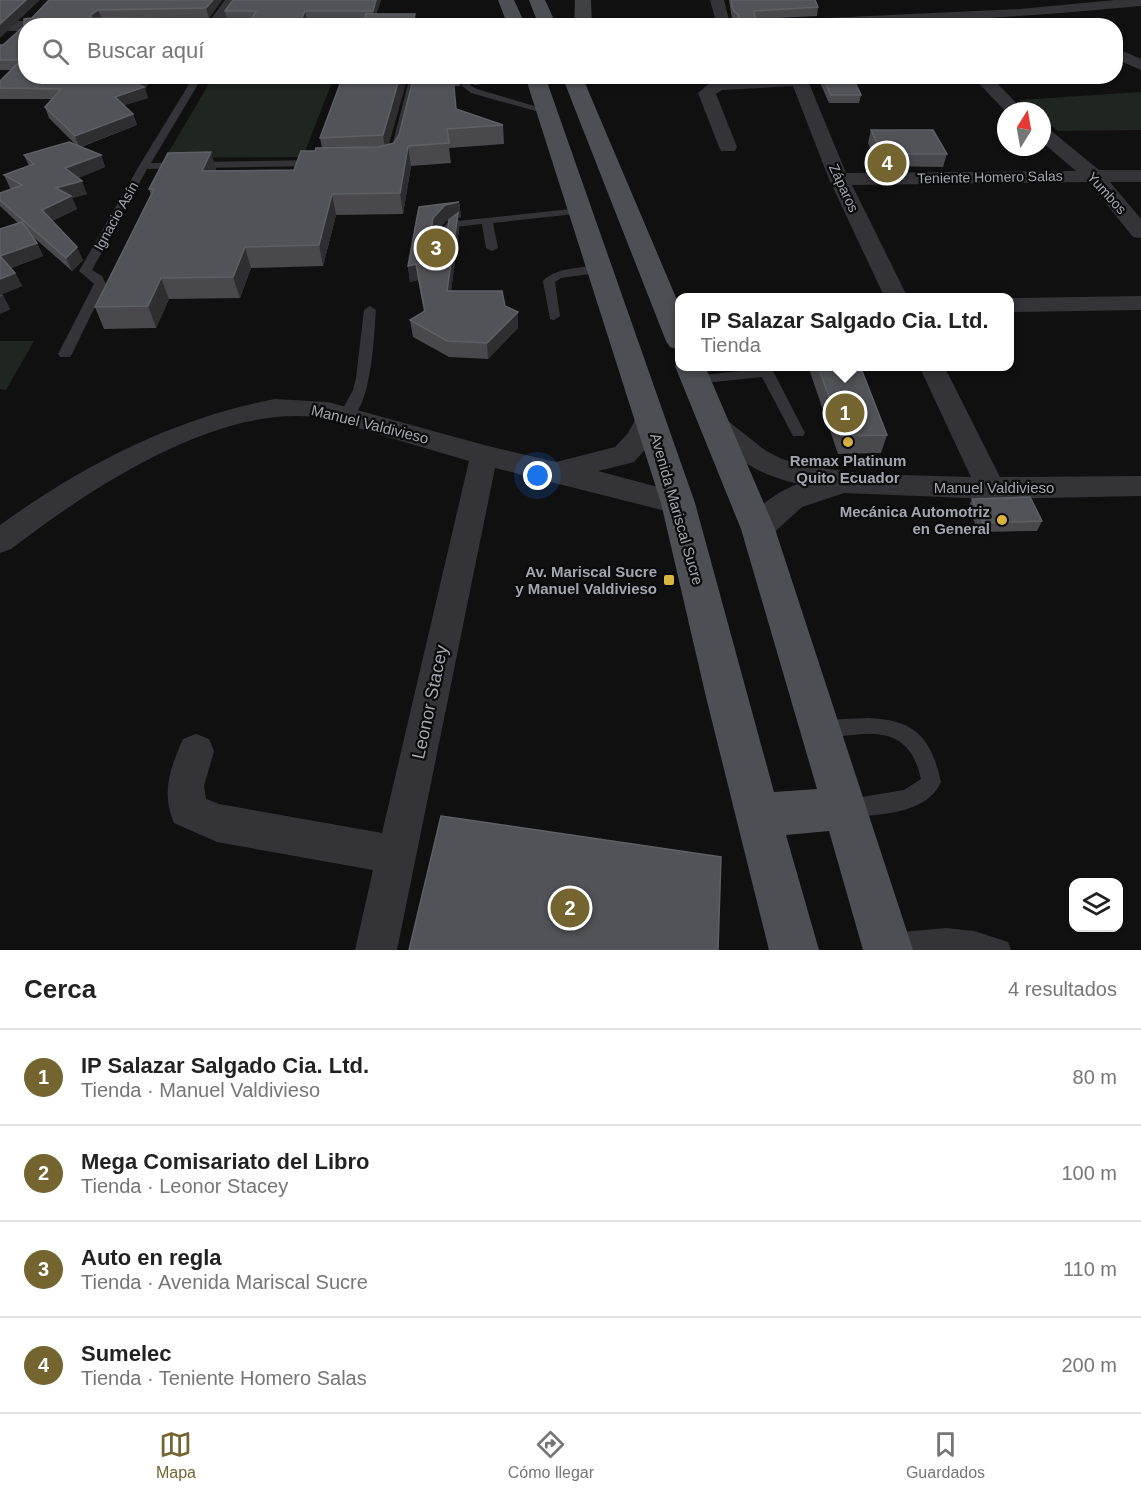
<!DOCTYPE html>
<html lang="es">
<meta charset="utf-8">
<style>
:root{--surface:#fff;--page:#f6f6f6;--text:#222;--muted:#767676;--line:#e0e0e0;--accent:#746430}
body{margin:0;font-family:Helvetica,sans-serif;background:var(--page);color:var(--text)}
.controls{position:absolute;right:18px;bottom:18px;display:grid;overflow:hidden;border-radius:12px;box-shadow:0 2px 4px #0004}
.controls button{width:54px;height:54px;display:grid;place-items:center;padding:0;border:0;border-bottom:2px solid var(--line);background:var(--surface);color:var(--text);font:30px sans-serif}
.compass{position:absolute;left:997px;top:102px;width:54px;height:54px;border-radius:50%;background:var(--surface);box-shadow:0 2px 4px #0004;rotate:11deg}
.you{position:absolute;left:538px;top:476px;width:21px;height:21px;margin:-15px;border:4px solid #fff;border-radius:50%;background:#1a73e8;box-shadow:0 0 0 9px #1a73e833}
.badge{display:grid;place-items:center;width:39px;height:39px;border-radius:50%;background:var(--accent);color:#fff;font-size:20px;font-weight:700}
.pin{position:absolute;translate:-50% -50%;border:3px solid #fff;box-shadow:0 2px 6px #0006}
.popup{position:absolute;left:675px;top:293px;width:339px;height:78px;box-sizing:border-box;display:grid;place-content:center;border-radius:12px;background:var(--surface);filter:drop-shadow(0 2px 4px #0005);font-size:20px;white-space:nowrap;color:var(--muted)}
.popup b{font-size:22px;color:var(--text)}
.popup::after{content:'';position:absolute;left:50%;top:100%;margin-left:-12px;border:12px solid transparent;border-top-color:var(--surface)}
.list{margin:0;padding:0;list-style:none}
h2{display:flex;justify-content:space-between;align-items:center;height:78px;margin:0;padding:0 24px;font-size:26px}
h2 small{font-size:20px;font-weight:400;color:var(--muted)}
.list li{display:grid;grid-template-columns:39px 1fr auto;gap:18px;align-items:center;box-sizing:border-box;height:96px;padding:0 24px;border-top:2px solid var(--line)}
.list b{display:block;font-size:22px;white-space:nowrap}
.list p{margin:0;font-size:20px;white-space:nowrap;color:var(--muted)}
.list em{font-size:20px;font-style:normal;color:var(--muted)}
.icon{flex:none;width:33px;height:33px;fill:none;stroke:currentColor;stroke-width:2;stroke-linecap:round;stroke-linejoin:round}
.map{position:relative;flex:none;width:1141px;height:950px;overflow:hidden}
.search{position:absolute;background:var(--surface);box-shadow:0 2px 4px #0004;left:18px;right:18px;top:18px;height:66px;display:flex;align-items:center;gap:15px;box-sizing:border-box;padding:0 21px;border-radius:24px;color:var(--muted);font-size:22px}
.sheet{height:462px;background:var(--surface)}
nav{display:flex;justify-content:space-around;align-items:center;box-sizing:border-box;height:84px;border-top:2px solid var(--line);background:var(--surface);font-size:16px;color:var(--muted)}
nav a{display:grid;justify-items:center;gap:3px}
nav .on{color:var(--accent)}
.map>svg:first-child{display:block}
</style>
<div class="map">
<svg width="1141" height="950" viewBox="0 0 1141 950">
<rect width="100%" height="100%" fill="#101011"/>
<!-- green -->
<g fill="#1f2520">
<path d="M210,82H332L303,157L165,158Z"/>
<path d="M1141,92V130L1058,131L1042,118V111H1033L1019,100Z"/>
<path d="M0,341H34L6,390L0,389Z"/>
</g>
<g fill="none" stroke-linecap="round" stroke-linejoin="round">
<!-- lane -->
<g fill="#343438" fill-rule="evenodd">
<path d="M194,76H203L151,163L315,160L320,163L315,166L147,169L92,270L102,276L106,284L72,354L70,357H60L58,354L94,284L79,271L139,166Z"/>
<path d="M410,76H419L401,150L396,153L391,150Z"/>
<path d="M460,76H469L470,85L477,89L551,111L546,114L471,93L462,86Z"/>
<path d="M580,208L585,211L584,213L493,223L498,248L492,251L486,248L482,224L455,227L448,235L445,261L439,265L433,261L437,235L448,222Z"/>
<path d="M600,265L604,266V272L561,278L555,282L560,316L554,320L550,319L543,281C556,267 582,268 600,265Z"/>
<path d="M370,306L376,310C374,333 372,414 346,421L339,416L353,390L356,378L364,310Z"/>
<path d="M757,366H770L772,369L805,433L803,436H793L762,377L695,384L688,380L695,376L758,369Z"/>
<path d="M869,718C916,720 931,738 941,782C926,816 876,814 845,818L838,815L835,808L838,801L904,790L921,779C908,721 869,734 822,738L815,735L813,729L815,723L822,720Z"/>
<path d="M946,928L974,931L1008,942L1011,950H882L880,944L883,936L891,933Z"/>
</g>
<!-- street -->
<g fill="#343438" fill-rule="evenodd">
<path d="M225,0H239L221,26H96L103,21L210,20Z"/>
<path d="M710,0H724L729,20L737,26L717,25Z"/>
<path d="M1115,0H1141V6C1012,18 884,26 755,26L762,21L1020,9Z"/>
<path d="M0,21H26L33,26H26V31H0Z"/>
<path d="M1116,48L1141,59V70L1116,59Z"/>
<path d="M806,76L846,173L1076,171L1042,142V127L1049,129L1099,170H1141V182H1110L1141,219V238L1133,237L1089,182L852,185L908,298H885L829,179L793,86L722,90L716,94L737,147L735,151H721L719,147L698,93L712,81L718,80Z"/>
<path d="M972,76H990L1024,111L1006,112Z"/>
<path d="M1141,296V310L1010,312V298Z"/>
<path d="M919,366H944L1000,477L1141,476V496L991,499L844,493L802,507L769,537L758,540L747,537L743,529C754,508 776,492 798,484C754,473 737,459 703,429L700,423L703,417L713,414L723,417L766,451L782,459L808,466L864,474L971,477Z"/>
<path d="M275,399L328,402L484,445L556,462L615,447L628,433L641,409L650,406L659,409L663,415L649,445L634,462L598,471L688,495L693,503L688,511L678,514L495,468L397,950H355L373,870L217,842L174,823C161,792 170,769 183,739L196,734L209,739L214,751L204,786L206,799L219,804L382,833L469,461C435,451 401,441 368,431C350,426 333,419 315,417C213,406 88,490 11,549L0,553V525C83,465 174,418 275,399Z"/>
</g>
<!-- secondary -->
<path fill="#404145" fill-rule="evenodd" d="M575,0H591L592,26H574Z"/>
<!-- primary -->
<g fill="#4e4f54" fill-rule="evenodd">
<path d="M498,0H514L526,26H508Z"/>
<path d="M529,0H545L557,26H539Z"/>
<path d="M525,76H545L695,503L774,792L817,789L741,529L675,366L680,359V366H705L775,529L913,950H863L829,831L786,835L819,950H769L706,697L661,503Z"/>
<path d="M562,76H582L680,307V350L670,347L666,341Z"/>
</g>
</g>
<!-- wall -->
<g fill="#49494d" fill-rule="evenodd">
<path d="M49,0H222L209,18H161L145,89L148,98L124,105L133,114L137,125L81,147L101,155L105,167L78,178L87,194L72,198L77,209L52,221L83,260L72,271L31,235L37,243L43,256L11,268L15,273L22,286L2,294L10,309L0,314V229L18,223L0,206V193L12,189L10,188L4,175L29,166L24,155L76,145L49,118L45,107L52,99H0V81L11,70H0V45H3L32,18Z"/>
<path d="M381,0L376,14L364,20L307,21L304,26H248L251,21H227L225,11Z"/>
<path d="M729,0H815L818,7L817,16L758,19L761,26H733L734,21L732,19Z"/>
<path d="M343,76L389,144L394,143L399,135L414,76H459L460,86H454L456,109L503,125L504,144L449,148L451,163L411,166L403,214L336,215L323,266L251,268L240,298L169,299L156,328L104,329L95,307L151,195L149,189L217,171L294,170L315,151L322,148L320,138Z"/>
<path d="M471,76H502V82L474,85Z"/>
<path d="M817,76H852L861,95L859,103H829Z"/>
<path d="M871,130L947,154L943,167L878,166L868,143Z"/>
<path d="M459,202L461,217L458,218L459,229L451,291L505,306L518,328L488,359L449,357L413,337L410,320L424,312L418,280L410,282L408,266ZM450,220L445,247L436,251L433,248L435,234L446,221Z"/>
<path d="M808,366H860L887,435L881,453L838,454Z"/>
<path d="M972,499L1042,521L1037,531L979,532L968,508Z"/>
</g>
<!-- shaded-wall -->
<g fill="#2e2e31">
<path d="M26,0H40L0,38V24Z"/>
<path d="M213,0H222L209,18L206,8Z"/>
<path d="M376,0H381L374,20L373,11Z"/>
<path d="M98,10L102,19L91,18V15Z"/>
<path d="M305,11L307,21L304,26H298Z"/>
<path d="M415,14L416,26H412Z"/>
<path d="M187,19L189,26H182Z"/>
<path d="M143,76H154L145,89L148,98L119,107L115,97L131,82Z"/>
<path d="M400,76H408L386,155L383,135Z"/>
<path d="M133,114L137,125L79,147L75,136Z"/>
<path d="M408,146L411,166L403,214L400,193Z"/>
<path d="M211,152L217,172L202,171Z"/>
<path d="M101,155L105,167L71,181L65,168Z"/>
<path d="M82,181L87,194L72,198L77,209L48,223L42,210L56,188Z"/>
<path d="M332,194L336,215L323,266L319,245Z"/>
<path d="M459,202L461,217L458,218L459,229L449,307L447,291L457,218L446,221L435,234L431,261L429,245L433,218L445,205Z"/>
<path d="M37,243L43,256L7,269L0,256Z"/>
<path d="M77,247L83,260L72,271L66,258Z"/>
<path d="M245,247L251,268L240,298L233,277Z"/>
<path d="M416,264L418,280L410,282L408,266Z"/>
<path d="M15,273L22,286L0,295V279Z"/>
<path d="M161,278L169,299L156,328L148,306Z"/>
<path d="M3,295L10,309L0,314V297Z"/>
<path d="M518,312V328L488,359L487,343Z"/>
</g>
<!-- building -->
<g fill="#525358" stroke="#5f6066" stroke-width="1.5">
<path d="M0,0H26L0,24Z"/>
<path d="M49,0H213L206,8L98,10L91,15V18L187,19L182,26H26V76H143L142,78L131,82L144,87L115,97L133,114L75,136L45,107L61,89L0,88V81L21,60H0V45H3L24,26V19L32,18Z"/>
<path d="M233,0H376L373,11H305L298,26H248L256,11H225Z"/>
<path d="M731,0H815L818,7L754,11L755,18L758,19L761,26H735L734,19L740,17L733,10Z"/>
<path d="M366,14H415L412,26H362Z"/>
<path d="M343,76H400L383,135L320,138Z"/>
<path d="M414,76H453L456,109L503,125L447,129L449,143L408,146L400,193L332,194L319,245L245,247L233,277L161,278L148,306L95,307L154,189H149L168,153L211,152L202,171L294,170L301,151H315L316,148L378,147L394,143L399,135Z"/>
<path d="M822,76H852L861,95H831Z"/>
<path d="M871,130H933L947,154H882Z"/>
<path d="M69,142L101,155L65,168L82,181L56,188L71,196L42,210L77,247L66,258L0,200V193L22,185L4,175L34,164L24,155Z"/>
<path d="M459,202L445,205L433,218L429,245L436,251L445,247L449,220L458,213L447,291H502L505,306L518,312L487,343L447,341L410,320L425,311L416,264L408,266L419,207Z"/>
<path d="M22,222L37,243L0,256V229Z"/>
<path d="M0,256L15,273L0,279Z"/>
<path d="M818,366H860L887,435L843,436Z"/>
<path d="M1030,497L1042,521L983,523L972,499Z"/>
<path d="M441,816L721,857L718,950H409Z"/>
</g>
<!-- markers -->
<g fill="#d9b540" stroke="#0b0b0c" stroke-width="2">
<circle cx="848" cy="442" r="6"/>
<circle cx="1002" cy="520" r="6"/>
<rect x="663" y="574" width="12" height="12" rx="3"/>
</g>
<g text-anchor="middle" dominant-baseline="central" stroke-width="4.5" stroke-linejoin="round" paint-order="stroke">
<!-- far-street labels -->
<g font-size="14" fill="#a3a6b0" stroke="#0b0b0c">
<text transform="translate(990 177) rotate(-1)">Teniente Homero Salas</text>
<text transform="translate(844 188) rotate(65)">Záparos</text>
<text transform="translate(1107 193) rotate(48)">Yumbos</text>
<text transform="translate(116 216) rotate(-61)">Ignacio Asín</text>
</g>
<!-- street labels -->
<g font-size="15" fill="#a3a6b0" stroke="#0b0b0c">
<text transform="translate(370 424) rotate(14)">Manuel Valdivieso</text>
<text x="994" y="487">Manuel Valdivieso</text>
<text transform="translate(677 509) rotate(74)">Avenida Mariscal Sucre</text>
</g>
<!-- poi labels -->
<g font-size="15" font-weight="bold" fill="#a3a6b0" stroke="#0b0b0c" text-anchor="end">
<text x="848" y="460" text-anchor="middle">Remax Platinum<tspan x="848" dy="17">Quito Ecuador</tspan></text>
<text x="990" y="511">Mecánica Automotriz<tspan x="990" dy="17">en General</tspan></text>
<text x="657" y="571">Av. Mariscal Sucre<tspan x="657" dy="17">y Manuel Valdivieso</tspan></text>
</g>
<!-- near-street labels -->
<g font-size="18" fill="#a3a6b0" stroke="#0b0b0c">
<text transform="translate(430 702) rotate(-78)">Leonor Stacey</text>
</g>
</g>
</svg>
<div class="controls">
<button><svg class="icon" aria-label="layers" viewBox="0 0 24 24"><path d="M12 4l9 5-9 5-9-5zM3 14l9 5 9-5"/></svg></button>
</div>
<svg class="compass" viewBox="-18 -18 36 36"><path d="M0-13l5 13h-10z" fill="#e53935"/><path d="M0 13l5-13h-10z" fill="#767676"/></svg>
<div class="you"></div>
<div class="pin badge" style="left:845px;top:413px">1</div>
<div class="popup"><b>IP Salazar Salgado Cia. Ltd.</b>Tienda</div>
<div class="pin badge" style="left:570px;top:908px">2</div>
<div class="pin badge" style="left:436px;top:248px">3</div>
<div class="pin badge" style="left:887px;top:163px">4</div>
<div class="search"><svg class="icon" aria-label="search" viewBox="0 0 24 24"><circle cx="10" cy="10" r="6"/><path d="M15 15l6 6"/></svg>Buscar aquí</div>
</div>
<section class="sheet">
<h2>Cerca<small>4 resultados</small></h2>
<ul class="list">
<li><span class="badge">1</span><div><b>IP Salazar Salgado Cia. Ltd.</b><p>Tienda · Manuel Valdivieso</p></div><em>80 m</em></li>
<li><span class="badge">2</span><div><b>Mega Comisariato del Libro</b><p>Tienda · Leonor Stacey</p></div><em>100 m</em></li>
<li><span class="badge">3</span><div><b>Auto en regla</b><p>Tienda · Avenida Mariscal Sucre</p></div><em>110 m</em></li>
<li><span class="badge">4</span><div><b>Sumelec</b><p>Tienda · Teniente Homero Salas</p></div><em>200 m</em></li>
</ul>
</section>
<nav>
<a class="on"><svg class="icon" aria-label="map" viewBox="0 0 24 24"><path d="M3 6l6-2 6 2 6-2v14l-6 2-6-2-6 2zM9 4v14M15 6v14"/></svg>Mapa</a>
<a><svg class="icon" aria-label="directions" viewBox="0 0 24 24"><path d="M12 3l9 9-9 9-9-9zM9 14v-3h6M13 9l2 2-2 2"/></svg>Cómo llegar</a>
<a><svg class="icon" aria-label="saved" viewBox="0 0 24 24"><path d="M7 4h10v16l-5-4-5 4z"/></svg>Guardados</a>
</nav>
